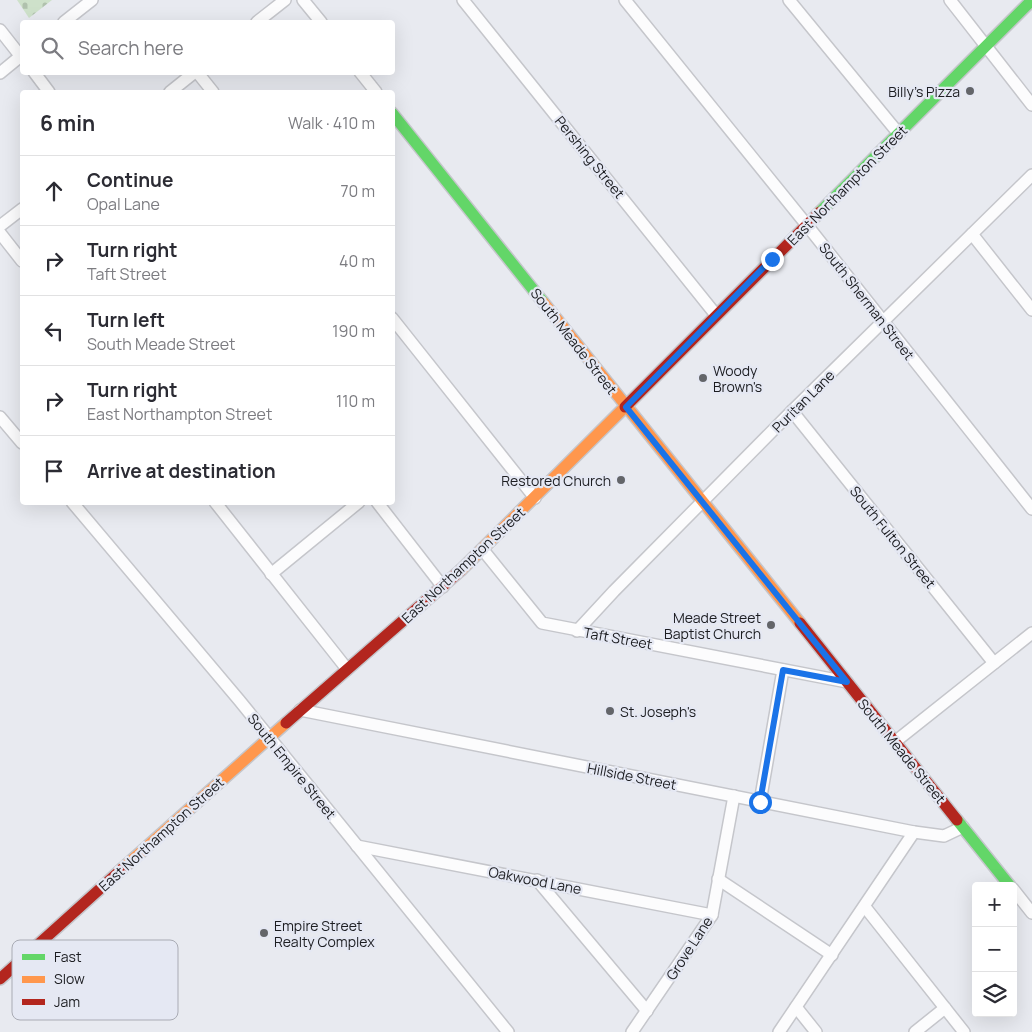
<!DOCTYPE html>
<meta charset="utf-8">
<style>
:root{--surface:#fff;--page:#f7f7f7;--text:#2b2b33;--muted:#7c7c81;--line:#e1e1e2}
body{margin:0;font-family:Manrope,sans-serif;background:var(--page);color:var(--text)}
.controls{position:absolute;right:15px;bottom:15px;display:grid;overflow:hidden;border-radius:5px;box-shadow:0 5px 20px #0002}
.controls button{width:45px;height:45px;display:grid;place-items:center;padding:0;border:0;border-bottom:1px solid var(--line);background:var(--surface);color:var(--text);font:25px sans-serif}
.stop{position:absolute;width:15px;height:15px;margin:-11px;border:4px solid #1a73e8;border-radius:50%;background:#fff}
.stop.end{background:#1a73e8;border-color:#fff;box-shadow:0 1px 5px #0008}
.list{margin:0;padding:0;list-style:none}
h2{display:flex;justify-content:space-between;align-items:center;height:65px;margin:0;padding:0 20px;font-size:21px}
h2 small{font-size:16px;font-weight:400;color:var(--muted)}
.list li{display:grid;grid-template-columns:32px 1fr auto;gap:15px;align-items:center;box-sizing:border-box;height:70px;padding:0 20px;border-top:1px solid var(--line)}
.list b{display:block;font-size:19px;white-space:nowrap}
.list p{margin:0;font-size:16px;white-space:nowrap;color:var(--muted)}
.list em{font-size:16px;font-style:normal;color:var(--muted)}
.icon{flex:none;width:28px;height:28px;fill:none;stroke:currentColor;stroke-width:2;stroke-linecap:round;stroke-linejoin:round}
.map{position:relative;flex:none;width:1032px;height:1032px;overflow:hidden}
.search{position:absolute;background:var(--surface);box-shadow:0 5px 20px #0002;left:20px;top:20px;width:375px;height:55px;display:flex;align-items:center;gap:12px;box-sizing:border-box;padding:0 18px;border-radius:5px;color:var(--muted);font-size:19px}
.panel{position:absolute;background:var(--surface);box-shadow:0 5px 20px #0002;left:20px;top:90px;width:375px;height:415px;border-radius:5px}
.map>svg:first-child{display:block}
</style>
<div class="map">
<svg width="1032" height="1032" viewBox="0 0 1032 1032">
<defs>
<pattern id="cemetery-stones" width="16" height="16" patternUnits="userSpaceOnUse" patternTransform="scale(1.25)"><rect width="16" height="16" fill="#cee1ca"/><path d="M2 7V4a2 2 0 0 1 4 0v3zM10 15v-3a2 2 0 0 1 4 0v3z" fill="#b0c1ad"/></pattern>
</defs>
<rect width="100%" height="100%" fill="#e8eaf0"/>
<!-- cemetery -->
<path fill="url(#cemetery-stones)" d="M17,0H52L29,18Z"/>
<g fill="none" stroke-linecap="round" stroke-linejoin="round">
<!-- street casing -->
<g stroke="#c5c6cb" stroke-width="14">
<g id="street">
<path d="M303,0L321,22"/>
<path d="M463,0L716,315"/>
<path d="M625,0L806,224L1032,509"/>
<path d="M789,0L899,134"/>
<path d="M950,0L1032,105"/>
<path d="M64,22L92,0"/>
<path d="M257,22L285,0"/>
<path d="M0,30L22,58"/>
<path d="M34,72L49,92"/>
<path d="M197,72L213,92"/>
<path d="M360,72L376,92"/>
<path d="M0,73L22,55"/>
<path d="M170,92L195,72"/>
<path d="M0,226L22,209"/>
<path d="M0,233L22,261"/>
<path d="M972,234L1032,310"/>
<path d="M392,318L535,498"/>
<path d="M792,411L994,663"/>
<path d="M0,417L22,443"/>
<path d="M72,502L239,700L508,1032"/>
<path d="M215,502L347,669"/>
<path d="M377,502L443,587"/>
<path d="M483,550L542,623L847,682"/>
<path d="M271,574L359,502"/>
<path d="M577,631L614,591L792,411L1032,175"/>
<path d="M300,710L914,832L944,836L963,827"/>
<path d="M896,741L1032,633"/>
<path d="M760,802L783,670"/>
<path d="M357,846L712,915"/>
<path d="M718,879L832,955"/>
<path d="M537,880L647,1011"/>
<path d="M1013,889L1032,913"/>
<path d="M865,907L964,1032"/>
<path d="M796,1007L816,1032"/>
<path d="M632,1032L712,915L734,796"/>
<path d="M779,1032L914,832"/>
<path d="M915,1032L945,1008"/>
</g>
</g>
<!-- fast casing -->
<g stroke="#c5c6cb" stroke-width="14">
<g id="fast">
<path d="M392,113L543,302"/>
<path d="M820,212L1032,0"/>
<path d="M957,820L1010,886"/>
</g>
</g>
<!-- slow casing -->
<g stroke="#c5c6cb" stroke-width="14">
<g id="slow">
<path d="M543,302L800,623"/>
<path d="M461,570L625,407"/>
<path d="M122,869L286,723"/>
</g>
</g>
<!-- jam casing -->
<g stroke="#c5c6cb" stroke-width="14">
<g id="jam">
<path d="M625,407L820,212"/>
<path d="M800,623L957,820"/>
<path d="M286,723L461,570"/>
<path d="M0,979L122,869"/>
</g>
</g>
<!-- street -->
<use href="#street" stroke="#fcfcfd" stroke-width="11"/>
<!-- fast -->
<use href="#fast" stroke="#63d668" stroke-width="11"/>
<!-- slow -->
<use href="#slow" stroke="#ff974d" stroke-width="11"/>
<!-- jam -->
<use href="#jam" stroke="#b3261e" stroke-width="11"/>
</g>
<g fill="none" stroke-linecap="round" stroke-linejoin="round">
<!-- route -->
<path stroke="#1a73e8" stroke-width="6" d="M760,802L783,670L847,682L626,407L772,259"/>
</g>
<!-- markers -->
<g fill="#636569" stroke="#e5e8f3" stroke-width="2">
<circle cx="970" cy="91" r="5"/>
<circle cx="703" cy="378" r="5"/>
<circle cx="621" cy="480" r="5"/>
<circle cx="771" cy="625" r="5"/>
<circle cx="610" cy="711" r="5"/>
<circle cx="264" cy="933" r="5"/>
</g>
<g text-anchor="middle" dominant-baseline="central" stroke-width="4.5" stroke-linejoin="round" paint-order="stroke">
<!-- poi labels -->
<g font-size="14" fill="#1c1d21" stroke="#e5e8f3" text-anchor="end">
<text x="960" y="91">Billy's Pizza</text>
<text x="713" y="370" text-anchor="start">Woody<tspan x="713" dy="16">Brown's</tspan></text>
<text x="611" y="480">Restored Church</text>
<text x="761" y="617">Meade Street<tspan x="761" dy="16">Baptist Church</tspan></text>
<text x="620" y="711" text-anchor="start">St. Joseph's</text>
<text x="274" y="925" text-anchor="start">Empire Street<tspan x="274" dy="16">Realty Complex</tspan></text>
</g>
<!-- street labels -->
<g font-size="14" fill="#1c1d21" stroke="#e5e8f3">
<text transform="translate(590 157) rotate(51)">Pershing Street</text>
<text transform="translate(847 185) rotate(-45)">East Northampton Street</text>
<text transform="translate(867 301) rotate(52)">South Sherman Street</text>
<text transform="translate(574 341) rotate(52)">South Meade Street</text>
<text transform="translate(803 401) rotate(-45)">Puritan Lane</text>
<text transform="translate(893 537) rotate(51)">South Fulton Street</text>
<text transform="translate(463 565) rotate(-43)">East Northampton Street</text>
<text transform="translate(618 638) rotate(10)">Taft Street</text>
<text transform="translate(902 751) rotate(51)">South Meade Street</text>
<text transform="translate(292 766) rotate(51)">South Empire Street</text>
<text transform="translate(632 776) rotate(11)">Hillside Street</text>
<text transform="translate(161 834) rotate(-42)">East Northampton Street</text>
<text transform="translate(535 880) rotate(11)">Oakwood Lane</text>
<text transform="translate(689 948) rotate(-57)">Grove Lane</text>
</g>
</g>
<!-- legend -->
<rect x="12" y="940" width="166" height="80" rx="8" fill="#e5e8f3" stroke="#a9abb4" stroke-width="1"/>
<rect x="22" y="954" width="23" height="6" fill="#63d668"/>
<rect x="22" y="976" width="23" height="7" fill="#ff974d"/>
<rect x="22" y="999" width="23" height="6" fill="#b3261e"/>
<g font-size="14" fill="#1c1d21">
<text x="54" y="962">Fast</text>
<text x="54" y="984">Slow</text>
<text x="54" y="1007">Jam</text>
</g>
</svg>
<div class="controls">
<button>+</button>
<button>−</button>
<button><svg class="icon" aria-label="layers" viewBox="0 0 24 24"><path d="M12 4l9 5-9 5-9-5zM3 14l9 5 9-5"/></svg></button>
</div>
<div class="stop" style="left:760px;top:802px"></div>
<div class="stop end" style="left:772px;top:259px"></div>
<div class="search"><svg class="icon" aria-label="search" viewBox="0 0 24 24"><circle cx="10" cy="10" r="6"/><path d="M15 15l6 6"/></svg>Search here</div>
<section class="panel">
<h2>6 min<small>Walk · 410 m</small></h2>
<ul class="list">
<li><svg class="icon" aria-label="ahead" viewBox="0 0 24 24"><path d="M12 20V5M6 11l6-6 6 6"/></svg><div><b>Continue</b><p>Opal Lane</p></div><em>70 m</em></li>
<li><svg class="icon" aria-label="right" viewBox="0 0 24 24"><path d="M7 20v-9h11M14 6l5 5-5 5"/></svg><div><b>Turn right</b><p>Taft Street</p></div><em>40 m</em></li>
<li><svg class="icon" aria-label="left" viewBox="0 0 24 24"><path d="M17 20v-9H6M10 6l-5 5 5 5"/></svg><div><b>Turn left</b><p>South Meade Street</p></div><em>190 m</em></li>
<li><svg class="icon" aria-label="right" viewBox="0 0 24 24"><path d="M7 20v-9h11M14 6l5 5-5 5"/></svg><div><b>Turn right</b><p>East Northampton Street</p></div><em>110 m</em></li>
<li><svg class="icon" aria-label="arrive" viewBox="0 0 24 24"><path d="M6 21V4h12l-3 4 3 4H6"/></svg><div><b>Arrive at destination</b></div></li>
</ul>
</section>
</div>
